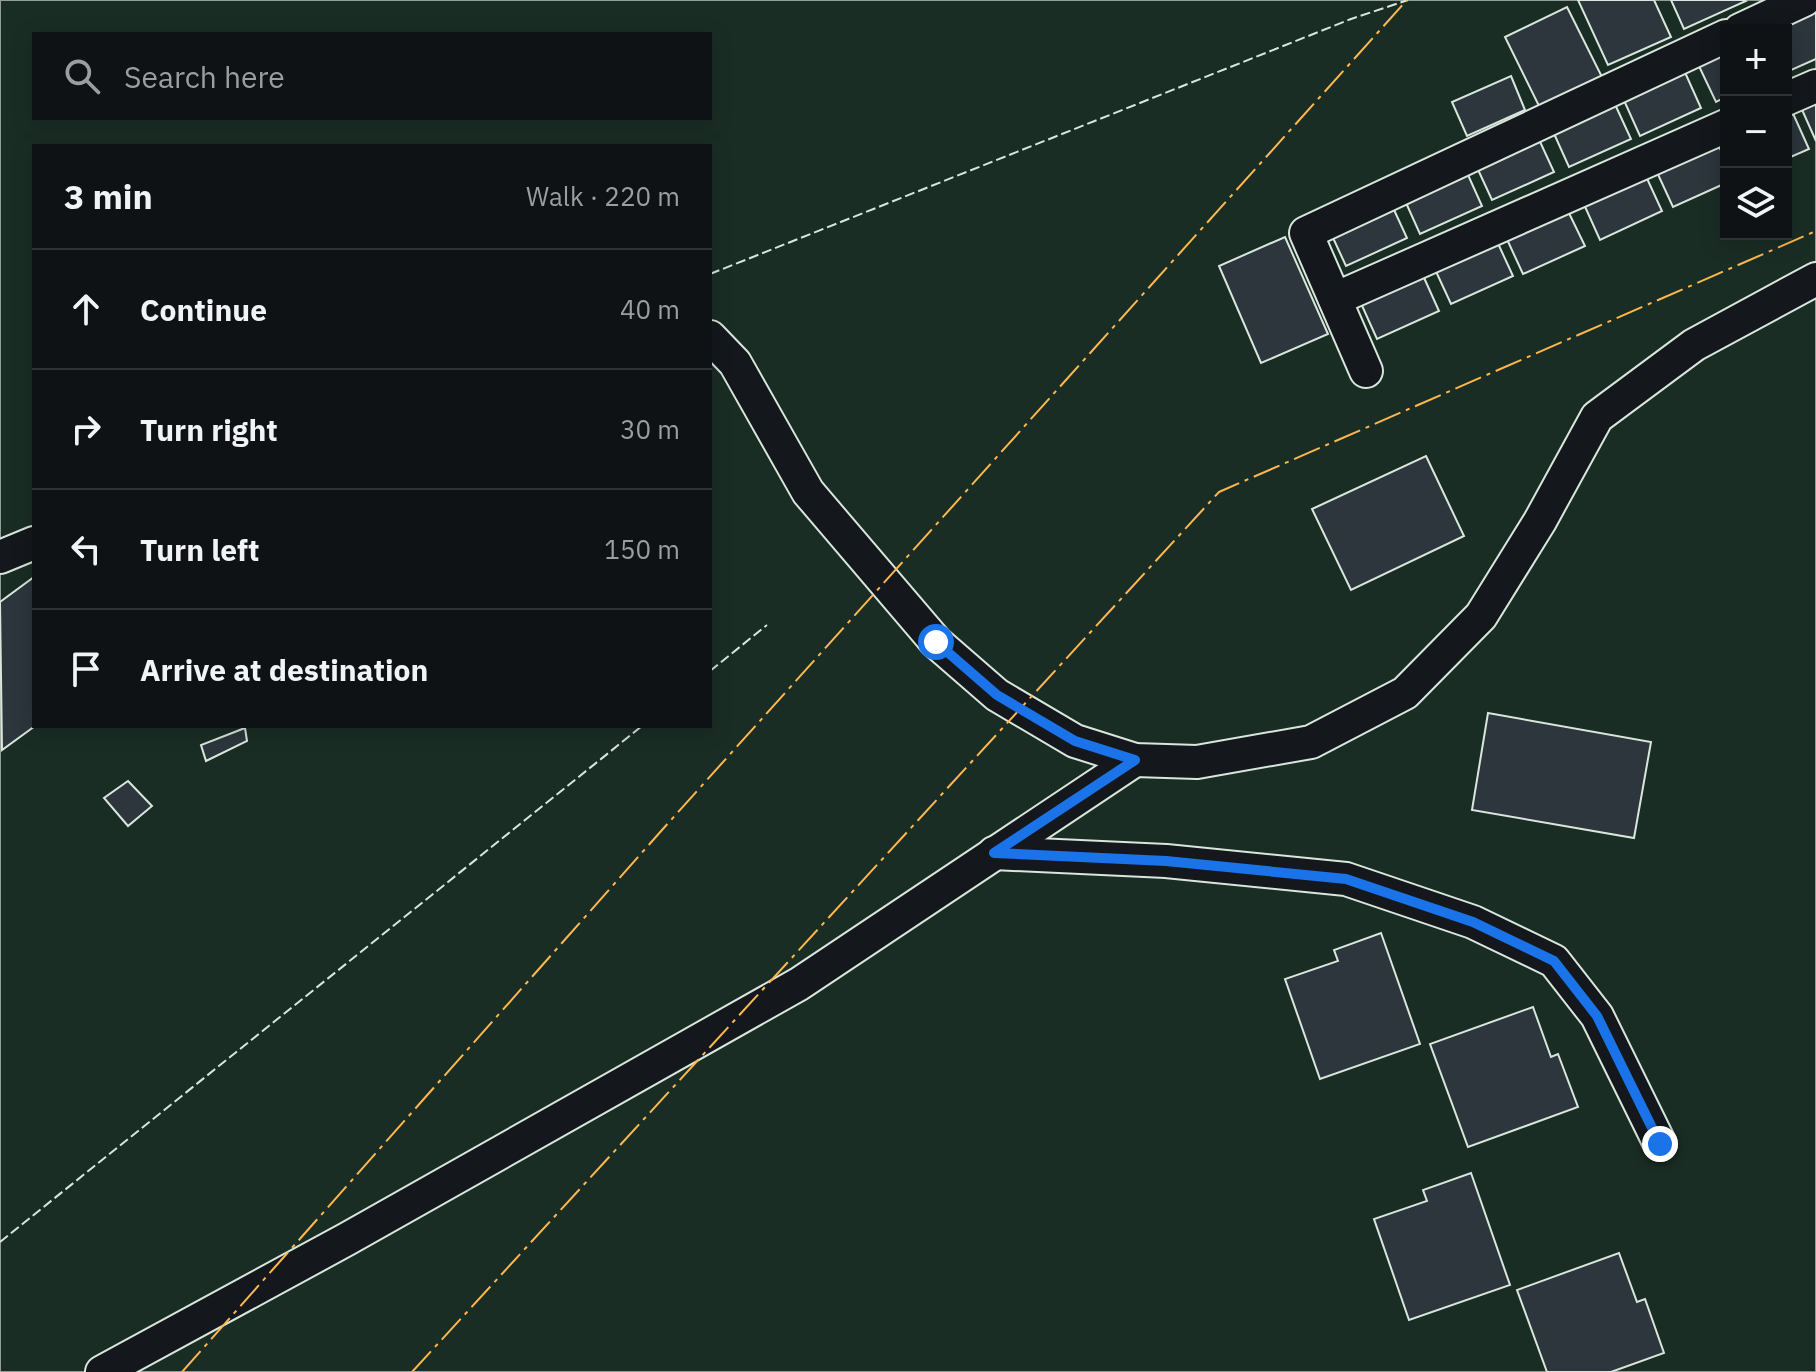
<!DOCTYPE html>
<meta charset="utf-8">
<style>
:root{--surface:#0f1215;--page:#1d2022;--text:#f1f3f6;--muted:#9b9ea0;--line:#2f3234}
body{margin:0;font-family:"IBM Plex Sans",sans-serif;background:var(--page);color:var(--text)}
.controls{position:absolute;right:24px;top:24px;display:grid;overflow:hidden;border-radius:0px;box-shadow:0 4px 20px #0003}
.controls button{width:72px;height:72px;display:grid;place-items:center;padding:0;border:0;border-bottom:2px solid var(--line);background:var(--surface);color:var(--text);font:40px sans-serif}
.stop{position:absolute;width:24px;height:24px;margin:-18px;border:6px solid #1a73e8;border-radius:50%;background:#fff}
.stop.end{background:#1a73e8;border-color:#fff;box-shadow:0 2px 8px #0008}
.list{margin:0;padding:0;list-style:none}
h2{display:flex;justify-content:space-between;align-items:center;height:104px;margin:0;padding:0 32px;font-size:34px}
h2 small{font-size:26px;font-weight:400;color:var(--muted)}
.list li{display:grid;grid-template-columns:52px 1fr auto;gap:24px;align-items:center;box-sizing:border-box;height:120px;padding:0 32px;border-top:2px solid var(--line)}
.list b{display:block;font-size:30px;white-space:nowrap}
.list em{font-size:26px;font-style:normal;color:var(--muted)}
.icon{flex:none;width:44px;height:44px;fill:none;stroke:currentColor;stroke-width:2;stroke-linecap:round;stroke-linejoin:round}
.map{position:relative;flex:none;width:1816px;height:1372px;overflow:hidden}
.search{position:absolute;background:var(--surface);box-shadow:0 4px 20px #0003;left:32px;top:32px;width:680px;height:88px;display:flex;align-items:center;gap:20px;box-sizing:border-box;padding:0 28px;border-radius:0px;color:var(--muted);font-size:30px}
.panel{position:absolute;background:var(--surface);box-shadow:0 4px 20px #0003;left:32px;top:144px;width:680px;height:584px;border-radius:0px}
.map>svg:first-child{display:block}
</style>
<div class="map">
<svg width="1816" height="1372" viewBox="0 0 1816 1372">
<rect width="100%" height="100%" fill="#14181c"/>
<!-- green -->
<path fill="#1a2d24" stroke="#939e99" stroke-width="2" fill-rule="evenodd" d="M0,0H1816V1372H0ZM1726,30H1786V234H1726ZM34,34H710V118H34ZM34,146H710V726H34Z"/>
<!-- building -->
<g fill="#2c363c" stroke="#d8e6dc" stroke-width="2">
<path d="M1578,0H1654L1671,37L1608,65Z"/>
<path d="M1671,0H1745L1746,1L1684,29Z"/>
<path d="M1567,7L1602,77L1540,108L1505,37Z"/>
<path d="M1816,11V59L1789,71L1786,65V30H1774Z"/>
<path d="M1726,49V97L1716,102L1697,62Z"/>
<path d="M1683,68L1701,108L1640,136L1622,96Z"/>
<path d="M1511,76L1525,110L1467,136L1452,102Z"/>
<path d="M1816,96V141L1799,103Z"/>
<path d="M1613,100L1631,139L1569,167L1551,127Z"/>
<path d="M1791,109L1809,149L1786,159V112Z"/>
<path d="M1536,133L1554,172L1492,200L1474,161Z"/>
<path d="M1716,140L1726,161V183L1673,207L1655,168Z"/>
<path d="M1464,166L1482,206L1420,234L1402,194Z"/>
<path d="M1644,172L1662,211L1600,240L1582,200Z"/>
<path d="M1389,199L1407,238L1346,266L1328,227Z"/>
<path d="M1566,207L1585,246L1523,274L1505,235Z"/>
<path d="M1285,237L1328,334L1261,363L1219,266Z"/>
<path d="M1495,237L1513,276L1451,304L1433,265Z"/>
<path d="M1421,271L1439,311L1377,339L1359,299Z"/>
<path d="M1426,456L1464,536L1351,590L1312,509Z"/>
<path d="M34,577L35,726L2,750L0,602Z"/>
<path d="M1488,713L1651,742L1634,838L1472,810Z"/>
<path d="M245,728L247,741L206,761L201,745Z"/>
<path d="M128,781L152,806L128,826L104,798Z"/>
<path d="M1381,933L1420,1044L1320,1079L1285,979L1338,961L1334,950Z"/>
<path d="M1533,1007L1551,1057L1558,1054L1578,1107L1468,1147L1430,1044Z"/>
<path d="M1471,1173L1510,1285L1409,1320L1374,1219L1427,1201L1423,1190Z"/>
<path d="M1619,1253L1637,1302L1645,1299L1664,1353L1611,1372H1547L1517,1290Z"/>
</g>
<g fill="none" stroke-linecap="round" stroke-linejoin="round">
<!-- street casing -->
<g stroke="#d8e6dc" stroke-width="36">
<g id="street">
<path d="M1740,30L1804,0"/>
<path d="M1786,99L1816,86"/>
<path d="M1335,299L1726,126"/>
<path d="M710,337L735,363L808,492L936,642L997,695L1075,741L1135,760L1197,762L1311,742L1405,693L1481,616L1540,521L1597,417L1694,345L1816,279"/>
<path d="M1366,371L1306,233L1726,36"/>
<path d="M0,557L34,543"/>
<path d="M994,853L1166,861L1346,879L1473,922L1554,961L1597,1016L1660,1144"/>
<path d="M102,1372L347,1239L799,984L1135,760"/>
</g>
</g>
<!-- street -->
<use href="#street" stroke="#14181c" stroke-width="32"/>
<!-- fence -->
<g stroke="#d8e6dc" stroke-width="2" stroke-dasharray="10 4" stroke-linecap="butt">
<path d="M710,274L1351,19L1408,0"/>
<path d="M710,671L767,625"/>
<path d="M0,1242L642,726"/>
</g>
<!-- power -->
<g stroke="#ffb74d" stroke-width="2" stroke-dasharray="28 6 4 6" stroke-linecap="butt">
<path d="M182,1372L662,830L1407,0"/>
<path d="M412,1372L1219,492L1816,231"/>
</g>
</g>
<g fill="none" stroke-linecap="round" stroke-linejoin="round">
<!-- route -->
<path stroke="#1a73e8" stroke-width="10" d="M936,642L997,695L1075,741L1135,760L994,853L1166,861L1346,879L1473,922L1554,961L1597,1016L1660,1144"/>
</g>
</svg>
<div class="controls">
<button>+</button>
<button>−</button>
<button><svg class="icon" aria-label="layers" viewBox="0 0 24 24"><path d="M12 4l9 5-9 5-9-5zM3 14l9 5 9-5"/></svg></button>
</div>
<div class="stop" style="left:936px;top:642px"></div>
<div class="stop end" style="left:1660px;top:1144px"></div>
<div class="search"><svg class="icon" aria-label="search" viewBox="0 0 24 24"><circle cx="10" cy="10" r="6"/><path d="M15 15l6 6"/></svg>Search here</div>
<section class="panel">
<h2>3 min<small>Walk · 220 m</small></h2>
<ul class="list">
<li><svg class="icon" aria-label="ahead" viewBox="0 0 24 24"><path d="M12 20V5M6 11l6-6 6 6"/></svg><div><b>Continue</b></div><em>40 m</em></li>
<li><svg class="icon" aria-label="right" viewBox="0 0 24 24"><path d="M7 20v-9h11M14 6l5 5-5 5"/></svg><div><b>Turn right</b></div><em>30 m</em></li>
<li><svg class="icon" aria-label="left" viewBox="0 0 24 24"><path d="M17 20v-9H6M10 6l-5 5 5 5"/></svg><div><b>Turn left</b></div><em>150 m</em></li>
<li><svg class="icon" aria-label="arrive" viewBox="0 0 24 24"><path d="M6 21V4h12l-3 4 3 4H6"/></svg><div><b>Arrive at destination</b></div></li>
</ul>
</section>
</div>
